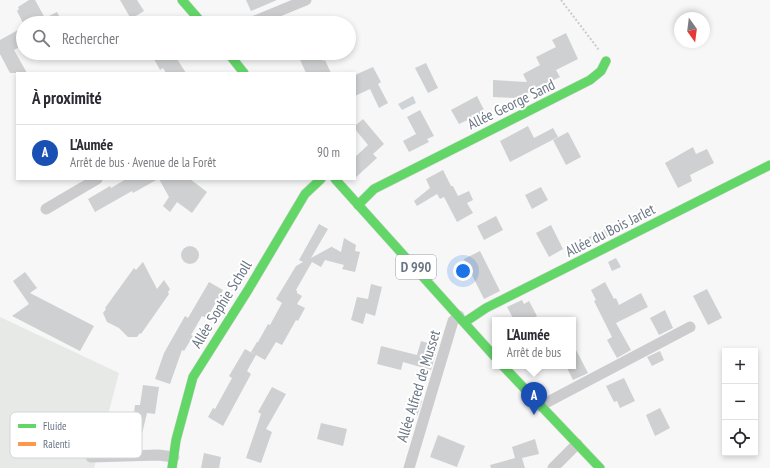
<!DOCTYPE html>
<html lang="fr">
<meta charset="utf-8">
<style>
:root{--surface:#fff;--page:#f2f2f3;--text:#2b2b33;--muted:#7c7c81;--line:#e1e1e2;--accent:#db2777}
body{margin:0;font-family:"PT Sans Narrow",sans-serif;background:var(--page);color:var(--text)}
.controls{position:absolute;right:12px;bottom:12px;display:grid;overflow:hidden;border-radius:0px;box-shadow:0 2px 6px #0003}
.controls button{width:36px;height:36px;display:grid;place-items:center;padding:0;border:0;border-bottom:1px solid var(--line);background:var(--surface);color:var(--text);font:20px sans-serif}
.compass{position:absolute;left:674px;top:12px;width:36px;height:36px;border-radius:50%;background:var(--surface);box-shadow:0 2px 6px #0003;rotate:166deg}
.you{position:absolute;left:463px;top:271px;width:14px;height:14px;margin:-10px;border:3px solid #fff;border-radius:50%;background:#1a73e8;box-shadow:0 0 0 6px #1a73e833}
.badge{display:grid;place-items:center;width:26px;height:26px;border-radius:50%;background:var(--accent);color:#fff;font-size:13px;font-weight:700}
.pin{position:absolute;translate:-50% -33px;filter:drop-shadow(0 1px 2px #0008)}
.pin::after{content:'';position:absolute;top:21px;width:14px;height:12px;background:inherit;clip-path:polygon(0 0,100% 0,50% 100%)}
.popup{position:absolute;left:492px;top:317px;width:84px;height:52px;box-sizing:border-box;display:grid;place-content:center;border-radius:0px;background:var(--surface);filter:drop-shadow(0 1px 3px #0005);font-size:13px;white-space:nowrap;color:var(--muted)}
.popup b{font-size:15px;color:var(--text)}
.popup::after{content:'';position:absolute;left:50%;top:100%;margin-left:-8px;border:8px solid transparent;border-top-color:var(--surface)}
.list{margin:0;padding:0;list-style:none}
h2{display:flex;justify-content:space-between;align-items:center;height:52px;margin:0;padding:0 16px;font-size:17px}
h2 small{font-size:13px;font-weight:400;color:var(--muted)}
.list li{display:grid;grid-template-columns:26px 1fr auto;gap:12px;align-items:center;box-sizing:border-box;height:56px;padding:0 16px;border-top:1px solid var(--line)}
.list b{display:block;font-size:15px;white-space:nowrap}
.list p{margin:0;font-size:13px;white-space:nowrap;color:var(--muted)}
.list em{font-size:13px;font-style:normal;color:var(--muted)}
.icon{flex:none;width:22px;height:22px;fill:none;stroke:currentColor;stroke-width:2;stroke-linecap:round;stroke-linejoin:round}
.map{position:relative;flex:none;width:770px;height:468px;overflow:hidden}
.search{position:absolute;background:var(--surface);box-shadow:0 2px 6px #0003;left:16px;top:16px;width:340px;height:44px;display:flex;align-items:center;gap:10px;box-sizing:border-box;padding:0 14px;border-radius:22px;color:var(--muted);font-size:15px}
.panel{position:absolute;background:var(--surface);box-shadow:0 2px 6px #0003;left:16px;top:72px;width:340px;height:108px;border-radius:0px}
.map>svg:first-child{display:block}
</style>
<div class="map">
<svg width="770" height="468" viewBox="0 0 770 468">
<rect width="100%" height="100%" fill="#f7f7f7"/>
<!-- green -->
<path fill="#e6e9e5" d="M0,317L119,373L94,468H0Z"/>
<!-- water -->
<path fill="#cdd3d7" d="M413,96L416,103L402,110L398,104Z"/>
<!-- building -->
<g fill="#cfd0d1">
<path d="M29,0H35L45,18L57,12L63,23H23L17,11L19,9L18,7Z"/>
<path d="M120,0H137L144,11L131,19Z"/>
<path d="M246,0H277L251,11Z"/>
<path d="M18,30L23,39V45L14,50L27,73H10L0,54V40Z"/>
<path d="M566,33L578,59L556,70L560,77L517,98L493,97V80L527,82L523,74L540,65L536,57L556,47L552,40Z"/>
<path d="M163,53H167L170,57L172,56L175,60L177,59L186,73H166L163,68L160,70L154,59Z"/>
<path d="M297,53H319L323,61L325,60L331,73H306Z"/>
<path d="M426,63L438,88L428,93L415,68Z"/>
<path d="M373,67L381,82L378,84L388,103L379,108L370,89L355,96V75Z"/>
<path d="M477,96L485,112L459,124L451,110Z"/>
<path d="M420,110L434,136L427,139L429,142L409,152L403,141L416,134L407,117Z"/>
<path d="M363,119L384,144L373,154L377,158L355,178V157L368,145L355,129V126Z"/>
<path d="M528,126L534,138L553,128L558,137L510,162L500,141Z"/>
<path d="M568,132L581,157L566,165L553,140Z"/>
<path d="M693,147L696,154L707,149L714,163L690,175L692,181L678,188L665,163Z"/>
<path d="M443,170L451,186H453L458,196L469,191L473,200L467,203L473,213L457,222L444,197L440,199L437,194L417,206L414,201L430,188L426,179Z"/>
<path d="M126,179H158L133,193L132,191L95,212L88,199L110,186L111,188Z"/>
<path d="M159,179H190L207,192L192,213L177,202L170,212L163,206L169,197Z"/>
<path d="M541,187L548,200L532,209L525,195Z"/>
<path d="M496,216L503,230L484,240L477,226Z"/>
<path d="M319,224L328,229L311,258L333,246L332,247L341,252L344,238L356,245L355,251L360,252L355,272L342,269L344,265L325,260L321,267L312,262L296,290L297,291V293L302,296L297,304L305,308L298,321L296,320L282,345L276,342L265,360L256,355L247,371L251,374L223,426L208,417L213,408L215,409L232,378L229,376L245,349L254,354L251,352L257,342H258L268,324L270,325L282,303L276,299L296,266L303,262L299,260Z"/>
<path d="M551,225L563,249L549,257L536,233Z"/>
<path d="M607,228L611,235L589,246L585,239Z"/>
<circle cx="190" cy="255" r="9"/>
<path d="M480,251L500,291L484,299L464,259Z"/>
<path d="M616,258L621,267L612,271L608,262Z"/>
<path d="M143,262L157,289L164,280L170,289L168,292L169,294L141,334L140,333L137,337H128L119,328L107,322L103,313L106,309L105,308L134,268L136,270Z"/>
<path d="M25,272L37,288L30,293L94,326L80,351L12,316L29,304L13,281Z"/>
<path d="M209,282L223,290L207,318L202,316L191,335L193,336L184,351L182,350L170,384L155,379L164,353L185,316L188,318Z"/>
<path d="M605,282L614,299L616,298L619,305L641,293L648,307L616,323L631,350L617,358L607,340L612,337L594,301L596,300L591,290Z"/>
<path d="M371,284L382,287L375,316L366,313L363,324L351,320L357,297L368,299Z"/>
<path d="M707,289L722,318L708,325L693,296Z"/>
<path d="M522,300L524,304L529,301L537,316L529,320H514L507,307Z"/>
<path d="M665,310L673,328L659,335L650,318Z"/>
<path d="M421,341L438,346L431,370L403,362L401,370L377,364L381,346L417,355Z"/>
<path d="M573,344L588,373L573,380L566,366H573Z"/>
<path d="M660,351L664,360L652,366L647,357Z"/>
<path d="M624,378L635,401L620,408L617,401L614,402L606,386Z"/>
<path d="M143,385L159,387L155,414L147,413L141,438L111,431L114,416L133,420L135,405H140Z"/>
<path d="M272,387L286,394L266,429L272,432L261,463L246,458L261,414L258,412Z"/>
<path d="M412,398L422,401L417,416L408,413Z"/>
<path d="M660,408L670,428L655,436L646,415Z"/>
<path d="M321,423L347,429L343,446L317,439Z"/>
<path d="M438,435L465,446L457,467L430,457Z"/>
<path d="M535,439L539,454L522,458L525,468H491L490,465L515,458L512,447Z"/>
<path d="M204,453L221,457L219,468H201Z"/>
</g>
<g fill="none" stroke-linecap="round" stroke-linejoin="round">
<!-- fast casing -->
<g stroke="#d3d4d5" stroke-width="10">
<g id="fast">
<path d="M182,0L202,23"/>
<path d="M228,53L244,73"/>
<path d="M335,179L495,357"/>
<path d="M358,205L374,189L590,80L601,71L606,61"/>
<path d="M465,322L486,308L770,165"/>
<path d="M503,366L600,468"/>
<path d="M172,468L176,440L193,377L248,290L305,194L321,179"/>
</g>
</g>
<!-- path -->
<path stroke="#cacbcc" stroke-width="2" stroke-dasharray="2 2" stroke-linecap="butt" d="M561,0L599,50"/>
<!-- street -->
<g stroke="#ccccce" stroke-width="11">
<path d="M250,23L306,0"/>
<path d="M46,209L97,179"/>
<path d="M540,406L690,327"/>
<path d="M91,457L158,455L174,457"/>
<path d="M409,468L453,321L459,316"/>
<path d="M553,468L577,444"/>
</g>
<!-- fast -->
<use href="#fast" stroke="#63d668" stroke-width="9"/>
</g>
<g text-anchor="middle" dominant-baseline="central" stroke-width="4" stroke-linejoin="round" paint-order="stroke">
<!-- shield labels -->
<rect fill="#fff" stroke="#979ea9" stroke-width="1" x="396" y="255" width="40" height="24" rx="3"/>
<g font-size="14" font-weight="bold" fill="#6a7584">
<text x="416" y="267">D 990</text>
</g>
<!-- street labels -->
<g font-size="15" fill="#6a7584" stroke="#fff">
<text transform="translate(511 104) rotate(-26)">Allée George Sand</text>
<text transform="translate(610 230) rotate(-27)">Allée du Bois Jarlet</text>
<text transform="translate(221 304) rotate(-58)">Allée Sophie Scholl</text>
<text transform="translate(418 386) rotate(-73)">Allée Alfred de Musset</text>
</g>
</g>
<!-- legend -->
<rect x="10" y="412" width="132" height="46" rx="6" fill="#fff" stroke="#d2d6da" stroke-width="1"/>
<rect x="18" y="424" width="18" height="4" fill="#63d668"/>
<rect x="18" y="442" width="18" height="4" fill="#ff974d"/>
<g font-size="11" fill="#6a7584">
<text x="43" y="430">Fluide</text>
<text x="43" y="448">Ralenti</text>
</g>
</svg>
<div class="controls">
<button>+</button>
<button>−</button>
<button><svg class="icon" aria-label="locate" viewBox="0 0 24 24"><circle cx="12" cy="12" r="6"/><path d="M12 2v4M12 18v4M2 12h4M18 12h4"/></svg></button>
</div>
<svg class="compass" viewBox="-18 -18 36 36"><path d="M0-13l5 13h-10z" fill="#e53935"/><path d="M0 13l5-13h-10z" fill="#7c7c81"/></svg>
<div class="you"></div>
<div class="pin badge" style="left:534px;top:415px;background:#1a4fb4">A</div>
<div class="popup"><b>L'Aumée</b>Arrêt de bus</div>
<div class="search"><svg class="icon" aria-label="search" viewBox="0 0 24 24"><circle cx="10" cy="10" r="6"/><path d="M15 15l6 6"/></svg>Rechercher</div>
<section class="panel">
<h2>À proximité<small></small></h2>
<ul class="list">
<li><span class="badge" style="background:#1a4fb4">A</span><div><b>L'Aumée</b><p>Arrêt de bus · Avenue de la Forêt</p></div><em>90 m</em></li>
</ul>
</section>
</div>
